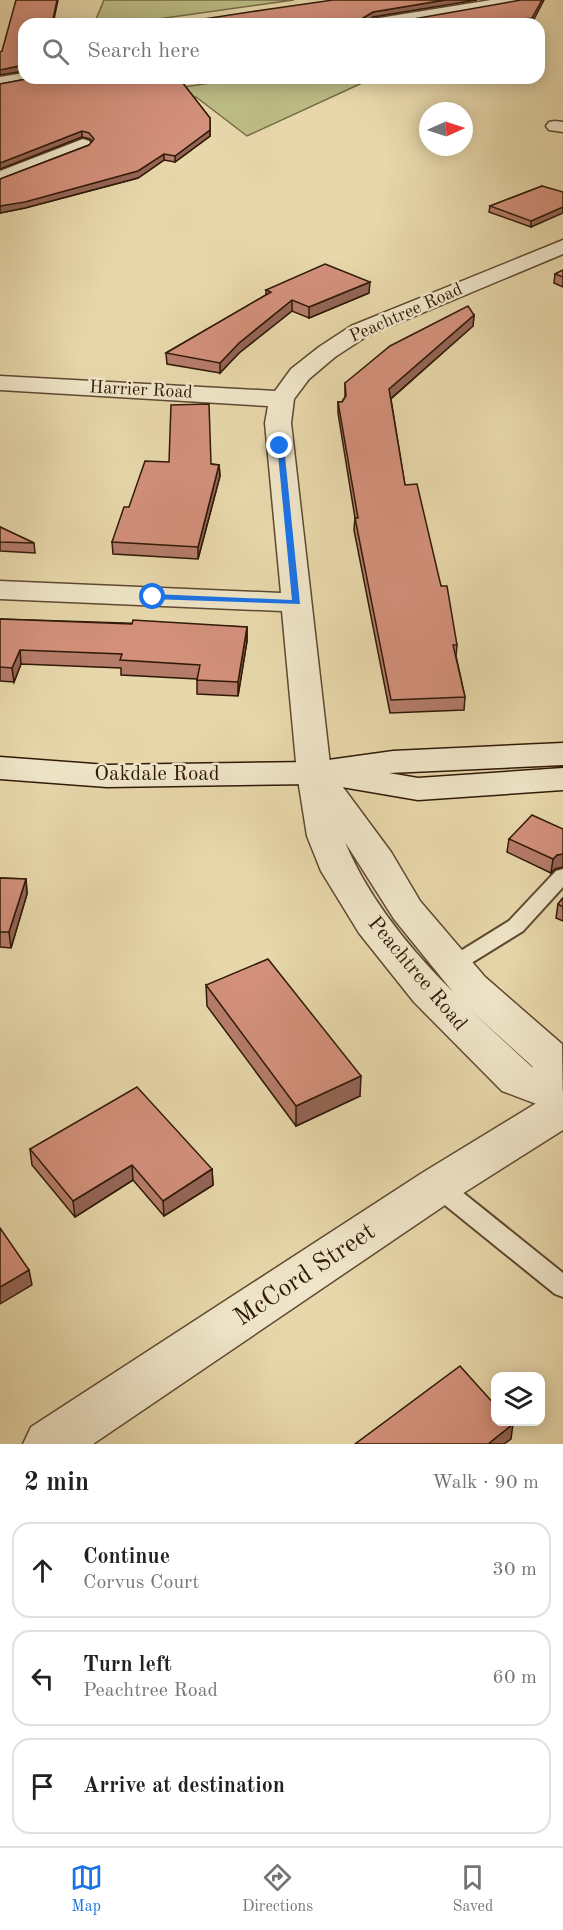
<!DOCTYPE html>
<meta charset="utf-8">
<style>
:root{--surface:#fff;--page:#f2f2f2;--text:#202124;--muted:#757577;--line:#e0e0e0;--accent:#1a73e8}
body{margin:0;font-family:"Old Standard TT",serif;background:var(--page);color:var(--text)}
.controls{position:absolute;right:18px;bottom:18px;display:grid;overflow:hidden;border-radius:12px;box-shadow:0 3px 15px #0003}
.controls button{width:54px;height:54px;display:grid;place-items:center;padding:0;border:0;border-bottom:2px solid var(--line);background:var(--surface);color:var(--text);font:30px sans-serif}
.compass{position:absolute;left:419px;top:102px;width:54px;height:54px;border-radius:50%;background:var(--surface);box-shadow:0 3px 15px #0003;rotate:87deg}
.stop{position:absolute;width:18px;height:18px;margin:-14px;border:4px solid #1a73e8;border-radius:50%;background:#fff}
.stop.end{background:#1a73e8;border-color:#fff;box-shadow:0 2px 6px #0008}
.list{margin:0;padding:0;list-style:none}
h2{display:flex;justify-content:space-between;align-items:center;height:78px;margin:0;padding:0 24px;font-size:26px}
h2 small{font-size:20px;font-weight:400;color:var(--muted)}
.list li{display:grid;grid-template-columns:39px 1fr auto;gap:18px;align-items:center;box-sizing:border-box;height:96px;margin:0 12px 12px;padding:0 12px;border:2px solid var(--line);border-radius:18px}
.list b{display:block;font-size:22px;white-space:nowrap}
.list p{margin:0;font-size:20px;white-space:nowrap;color:var(--muted)}
.list em{font-size:20px;font-style:normal;color:var(--muted)}
.icon{flex:none;width:33px;height:33px;fill:none;stroke:currentColor;stroke-width:2;stroke-linecap:round;stroke-linejoin:round}
.map{position:relative;flex:none;width:563px;height:1444px;overflow:hidden}
.search{position:absolute;background:var(--surface);box-shadow:0 3px 15px #0003;left:18px;right:18px;top:18px;height:66px;display:flex;align-items:center;gap:15px;box-sizing:border-box;padding:0 21px;border-radius:18px;color:var(--muted);font-size:22px}
.sheet{height:402px;background:var(--surface)}
nav{display:flex;justify-content:space-around;align-items:center;box-sizing:border-box;height:84px;border-top:2px solid var(--line);background:var(--surface);font-size:16px;color:var(--muted)}
nav a{display:grid;justify-items:center;gap:3px}
nav .on{color:var(--accent)}
.map>svg:first-child{display:block}
</style>
<div class="map">
<svg width="563" height="1444" viewBox="0 0 563 1444">
<rect width="100%" height="100%" fill="#e7d7aa"/>
<filter id="stains"><feTurbulence type="fractalNoise" baseFrequency=".00333" numOctaves="4"/><feColorMatrix values="0 0 0 0 .2 0 0 0 0 .09 0 0 0 0 .02 0 0 0 .5 -.17"/></filter>
<radialGradient id="worn" r=".72"><stop offset=".6" stop-color="#630" stop-opacity="0"/><stop offset="1" stop-color="#630" stop-opacity=".3"/></radialGradient>
<!-- green -->
<g fill="#bcbc84" stroke="#766b46" stroke-width="1.5">
<path d="M104,0H294L122,24H94Z"/>
<path d="M245,78H373L247,136L196,97L0,124L27,110Z"/>
</g>
<g fill="none" stroke-linecap="round" stroke-linejoin="round">
<!-- service casing -->
<g stroke="#5e4930" stroke-width="4">
<g id="service">
<path d="M563,869V887L523,931L460,970L453,972L446,970L443,965L446,960L509,921L556,871Z"/>
<path d="M438,1177L446,1179L563,1273V1297L555,1294L430,1193L427,1186L430,1179Z"/>
</g>
</g>
<!-- minor casing -->
<g stroke="#5e4930" stroke-width="3">
<g id="minor">
<path d="M491,0H525L518,4L401,24H365L373,19Z"/>
<path d="M24,73V78H34L32,82L0,87V77Z"/>
<path d="M555,121L563,122V132L549,130L546,126L549,122Z"/>
<path d="M83,139L89,141L92,145L89,149L28,174L0,183V171Z"/>
<path d="M563,240V254L367,336L335,357L309,379L294,399L291,423L331,773L326,781L314,784L302,781L297,773L282,611L0,599V581L281,593L265,423L268,406L0,390V376L275,391L291,369L319,347L351,326Z"/>
<path d="M563,1091V1130L454,1199L93,1444H23L31,1427L422,1173L548,1096Z"/>
</g>
</g>
<!-- tertiary casing -->
<g stroke="#5e4930" stroke-width="3">
<path id="tertiary" d="M314,762L326,765L331,771L391,852L420,901L485,977L562,1044L563,1114L502,1091L414,1002L359,933L321,871L307,836L297,773L302,765ZM345,842L394,919L453,992C410,949 368,898 345,842ZM469,1009L532,1066L533,1068Z"/>
</g>
<!-- secondary casing -->
<g stroke="#301a07" stroke-width="3">
<path id="secondary" d="M563,743V765L389,773L418,778L563,768V790L418,800L336,786L333,781L314,784L107,787L0,779V757L107,765L314,762L393,751Z"/>
</g>
<!-- service -->
<use href="#service" fill="#efe5c8" fill-rule="evenodd"/>
<!-- minor -->
<use href="#minor" fill="#efe5c8" fill-rule="evenodd"/>
<!-- tertiary -->
<use href="#tertiary" fill="#efe5c8" fill-rule="evenodd"/>
<!-- secondary -->
<use href="#secondary" fill="#efe5c8" fill-rule="evenodd"/>
</g>
<!-- wall -->
<g fill="#b57c6a" stroke="#301a07" stroke-width="1.5">
<path d="M32,78H191L180,80L210,118V136L175,162L164,160L138,178L25,208L0,213V179L89,145L92,142L90,139L82,137L0,169V84Z"/>
<path d="M542,186L531,227L489,212L490,206Z"/>
<path d="M563,270V287L554,283L555,274Z"/>
<path d="M266,290L369,293L309,318L292,311L239,353L220,373L167,364L166,353L266,295Z"/>
<path d="M474,315L473,326L391,399L405,485L441,586L457,645L456,656L465,697L464,710L390,713L354,530L355,518L338,413V402H342L345,397V383Z"/>
<path d="M211,464L219,465L220,476L198,559L113,554L112,542L129,507Z"/>
<path d="M0,527L34,543L35,553L0,551Z"/>
<path d="M0,619L247,627V641L238,696L197,694V679L121,675V668L21,664L14,682L0,681Z"/>
<path d="M563,829L555,869L551,873L507,852L509,839Z"/>
<path d="M0,878L26,879L27,894L11,948L0,947Z"/>
<path d="M563,898V921L556,918L558,904Z"/>
<path d="M206,985L360,1096L296,1126L207,1006Z"/>
<path d="M30,1149L212,1169L213,1185L164,1216L133,1180L75,1217L32,1165Z"/>
</g>
<!-- shaded-wall -->
<g fill="#946556" stroke="#301a07" stroke-width="1.5">
<path d="M57,0H58L53,24H52Z"/>
<path d="M445,0H477L373,17L363,24V18L373,12Z"/>
<path d="M542,0H544L532,23L523,24H483Z"/>
<path d="M23,65L24,71L0,75V70Z"/>
<path d="M210,130V136L175,162V156Z"/>
<path d="M82,131V137L0,169V163Z"/>
<path d="M164,154V160L138,178L25,208L0,213V206Z"/>
<path d="M563,207V213L531,227V221Z"/>
<path d="M370,282L369,293L309,318V307Z"/>
<path d="M292,300V311L239,353L220,373V363L239,343Z"/>
<path d="M474,315L473,326L389,400V389Z"/>
<path d="M219,465L220,476L198,559V547Z"/>
<path d="M247,627V641L238,696V682Z"/>
<path d="M20,650L21,664L14,682L12,668Z"/>
<path d="M563,854V867L555,869L551,873L553,859L557,855Z"/>
<path d="M26,879L27,894L11,948L9,932Z"/>
<path d="M361,1076L360,1096L296,1126V1106Z"/>
<path d="M132,1165L133,1180L75,1217L73,1201Z"/>
<path d="M212,1169L213,1185L164,1216L163,1201Z"/>
<path d="M29,1270L32,1285L0,1304V1287Z"/>
<path d="M513,1424L511,1439L504,1444H488Z"/>
</g>
<!-- building -->
<g fill="#d3907b" stroke="#301a07" stroke-width="1.5">
<path d="M16,0H57L52,24H24V67L23,65L0,70V52L2,51Z"/>
<path d="M333,0H445L373,12L363,18L365,21H402L521,0H542L532,18L483,24H171L263,10Z"/>
<path d="M32,78H179L210,118V130L175,156L164,154L138,171L25,202L0,206V179L89,145L94,139L89,133L82,131L0,163V84Z"/>
<path d="M542,186L563,192V207L531,221L490,206Z"/>
<path d="M325,264L370,282L309,307L292,300L239,343L220,363L166,353L271,292L266,290Z"/>
<path d="M563,270V277L555,274Z"/>
<path d="M468,306L474,315L389,389L405,485L417,484L441,586H447L457,645H453L465,697L391,700L355,518H358L338,402H342L346,396L345,383L390,346Z"/>
<path d="M209,404L211,464L219,465L198,547L112,542L124,507H129L145,461L169,462L171,405Z"/>
<path d="M0,527L34,543L0,542Z"/>
<path d="M0,619L132,624L133,620L247,627L238,682L197,680L200,665L120,660L122,654L20,650L12,668L0,667Z"/>
<path d="M532,815L563,829V854L557,855L553,859L509,839Z"/>
<path d="M0,878L26,879L9,932H0Z"/>
<path d="M563,898V907L558,904Z"/>
<path d="M268,959L361,1076L296,1106L206,985Z"/>
<path d="M137,1087L212,1169L163,1201L132,1165L73,1201L30,1149Z"/>
<path d="M0,1228L29,1270L0,1287Z"/>
<path d="M460,1366L495,1405V1422H510L513,1424L488,1444H355Z"/>
</g>
<!-- route -->
<path fill="#1a73e8" d="M277,444L284,446L300,604L150,599L149,597L153,594L292,600Z"/>
<g text-anchor="middle" dominant-baseline="central" stroke-width="5" stroke-linejoin="round" paint-order="stroke">
<!-- far-street labels -->
<g font-size="18" fill="#301a07" stroke="#efe5c8">
<text transform="translate(406 313) rotate(-24)">Peachtree Road</text>
<text transform="translate(141 390) rotate(3)">Harrier Road</text>
</g>
<!-- street labels -->
<g font-size="21" fill="#301a07" stroke="#efe5c8">
<text x="157" y="774">Oakdale Road</text>
<text transform="translate(417 974) rotate(50)">Peachtree Road</text>
</g>
<!-- near-street labels -->
<g font-size="26" fill="#301a07" stroke="#efe5c8">
<text transform="translate(305 1275) rotate(-34)">McCord Street</text>
</g>
</g>
<rect width="100%" height="100%" filter="url(#stains)"/>
<rect width="100%" height="100%" fill="url(#worn)"/>
</svg>
<div class="controls">
<button><svg class="icon" aria-label="layers" viewBox="0 0 24 24"><path d="M12 4l9 5-9 5-9-5zM3 14l9 5 9-5"/></svg></button>
</div>
<svg class="compass" viewBox="-18 -18 36 36"><path d="M0-13l5 13h-10z" fill="#e53935"/><path d="M0 13l5-13h-10z" fill="#757577"/></svg>
<div class="stop" style="left:153px;top:597px"></div>
<div class="stop end" style="left:280px;top:446px"></div>
<div class="search"><svg class="icon" aria-label="search" viewBox="0 0 24 24"><circle cx="10" cy="10" r="6"/><path d="M15 15l6 6"/></svg>Search here</div>
</div>
<section class="sheet">
<h2>2 min<small>Walk · 90 m</small></h2>
<ul class="list">
<li><svg class="icon" aria-label="ahead" viewBox="0 0 24 24"><path d="M12 20V5M6 11l6-6 6 6"/></svg><div><b>Continue</b><p>Corvus Court</p></div><em>30 m</em></li>
<li><svg class="icon" aria-label="left" viewBox="0 0 24 24"><path d="M17 20v-9H6M10 6l-5 5 5 5"/></svg><div><b>Turn left</b><p>Peachtree Road</p></div><em>60 m</em></li>
<li><svg class="icon" aria-label="arrive" viewBox="0 0 24 24"><path d="M6 21V4h12l-3 4 3 4H6"/></svg><div><b>Arrive at destination</b></div></li>
</ul>
</section>
<nav>
<a class="on"><svg class="icon" aria-label="map" viewBox="0 0 24 24"><path d="M3 6l6-2 6 2 6-2v14l-6 2-6-2-6 2zM9 4v14M15 6v14"/></svg>Map</a>
<a><svg class="icon" aria-label="directions" viewBox="0 0 24 24"><path d="M12 3l9 9-9 9-9-9zM9 14v-3h6M13 9l2 2-2 2"/></svg>Directions</a>
<a><svg class="icon" aria-label="saved" viewBox="0 0 24 24"><path d="M7 4h10v16l-5-4-5 4z"/></svg>Saved</a>
</nav>
